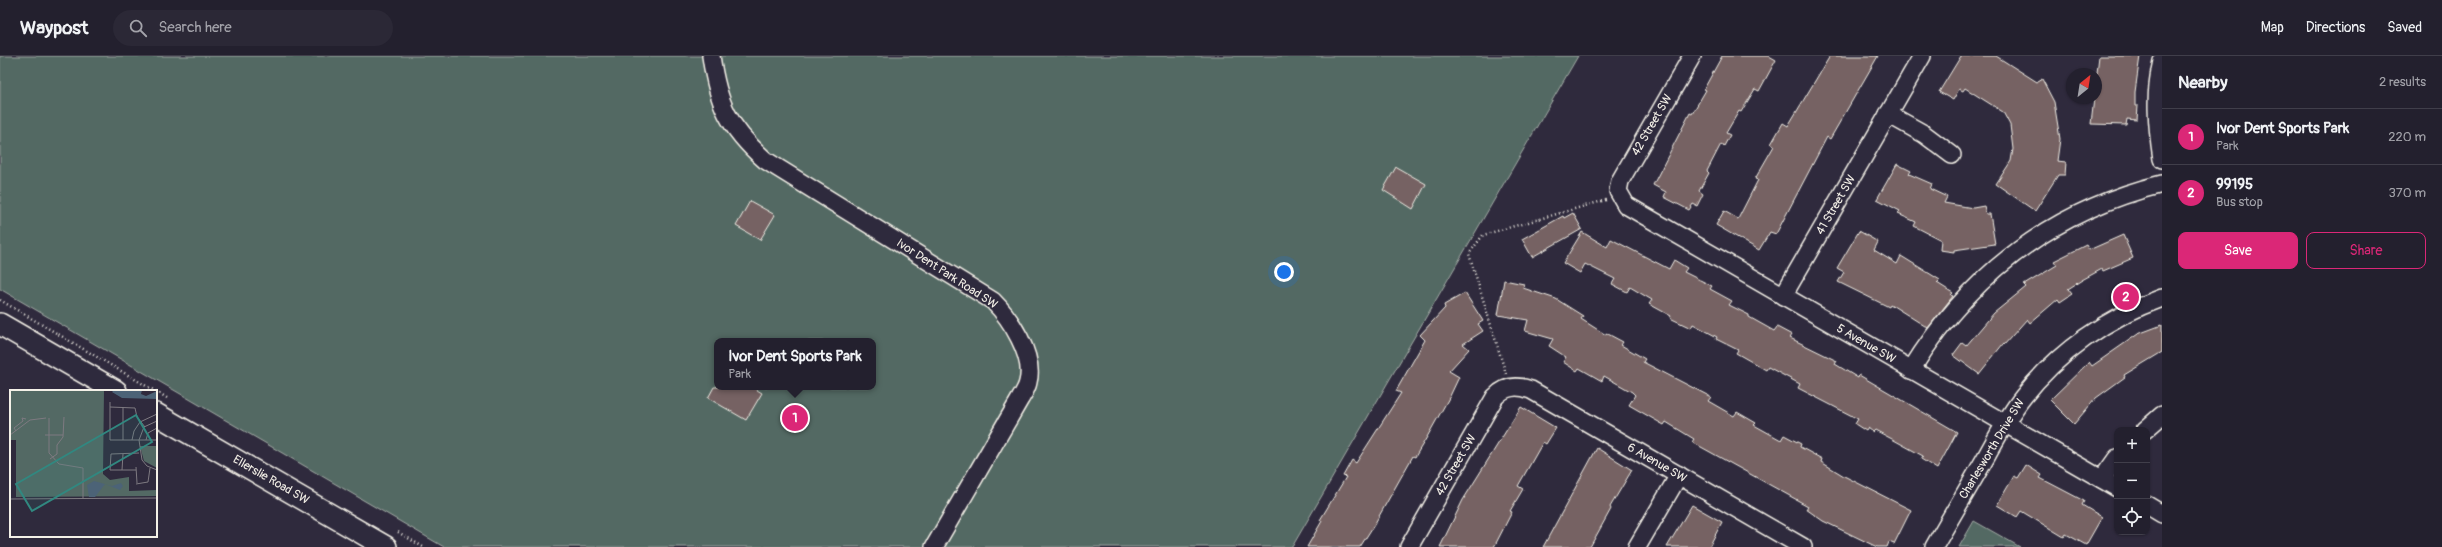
<!DOCTYPE html>
<meta charset="utf-8">
<style>
:root{--surface:#23202e;--page:#2b2836;--text:#f1f3f6;--muted:#a3a3aa;--line:#403e4a;--accent:#db2777}
body{margin:0;font-family:Pangolin,sans-serif;background:var(--page);color:var(--text)}
.controls{position:absolute;right:12px;bottom:12px;display:grid;overflow:hidden;border-radius:8px;box-shadow:0 1px 3px #0004}
.controls button{width:36px;height:36px;display:grid;place-items:center;padding:0;border:0;border-bottom:1px solid var(--line);background:var(--surface);color:var(--text);font:20px sans-serif}
.compass{position:absolute;left:2066px;top:12px;width:36px;height:36px;border-radius:50%;background:var(--surface);box-shadow:0 1px 3px #0004;rotate:30deg}
.you{position:absolute;left:1284px;top:216px;width:14px;height:14px;margin:-10px;border:3px solid #fff;border-radius:50%;background:#1a73e8;box-shadow:0 0 0 6px #1a73e833}
.badge{display:grid;place-items:center;width:26px;height:26px;border-radius:50%;background:var(--accent);color:#fff;font-size:13px;font-weight:700}
.pin{position:absolute;translate:-50% -50%;border:2px solid #fff;box-shadow:0 1px 4px #0006}
.popup{position:absolute;left:714px;top:282px;width:162px;height:52px;box-sizing:border-box;display:grid;place-content:center;border-radius:8px;background:var(--surface);filter:drop-shadow(0 1px 3px #0005);font-size:13px;white-space:nowrap;color:var(--muted)}
.popup b{font-size:15px;color:var(--text)}
.popup::after{content:'';position:absolute;left:50%;top:100%;margin-left:-8px;border:8px solid transparent;border-top-color:var(--surface)}
.list{margin:0;padding:0;list-style:none}
h2{display:flex;justify-content:space-between;align-items:center;height:52px;margin:0;padding:0 16px;font-size:17px}
h2 small{font-size:13px;font-weight:400;color:var(--muted)}
.list li{display:grid;grid-template-columns:26px 1fr auto;gap:12px;align-items:center;box-sizing:border-box;height:56px;padding:0 16px;border-top:1px solid var(--line)}
.list b{display:block;font-size:15px;white-space:nowrap}
.list p{margin:0;font-size:13px;white-space:nowrap;color:var(--muted)}
.list em{font-size:13px;font-style:normal;color:var(--muted)}
.actions{display:flex;gap:8px;padding:12px 16px}
.actions a{flex:1;padding:9px 0;border:1px solid var(--accent);border-radius:8px;text-align:center;font-size:14px;color:var(--accent)}
.actions .main{background:var(--accent);color:#fff}
.icon{flex:none;width:22px;height:22px;fill:none;stroke:currentColor;stroke-width:2;stroke-linecap:round;stroke-linejoin:round}
.map{position:relative;flex:none;width:2162px;height:491px;overflow:hidden}
header{display:flex;align-items:center;gap:24px;box-sizing:border-box;height:56px;padding:0 20px;background:var(--surface);border-bottom:1px solid var(--line)}
header strong{font-size:19px}
nav{display:flex;gap:22px;margin-inline-start:auto;font-size:14px}
.search{width:280px;height:36px;background:var(--page);display:flex;align-items:center;gap:10px;box-sizing:border-box;padding:0 14px;border-radius:22px;color:var(--muted);font-size:15px}
main{display:flex}
aside{flex:1;background:var(--surface)}
.map>svg:first-child{display:block}
</style>
<header>
<strong>Waypost</strong>
<div class="search"><svg class="icon" aria-label="search" viewBox="0 0 24 24"><circle cx="10" cy="10" r="6"/><path d="M15 15l6 6"/></svg>Search here</div>
<nav><a>Map</a><a>Directions</a><a>Saved</a></nav>
</header>
<main>
<div class="map">
<svg width="2162" height="491" viewBox="0 0 2162 491">
<rect width="100%" height="100%" fill="#2f2a3d"/>
<filter id="ink" filterUnits="userSpaceOnUse"><feTurbulence type="fractalNoise" baseFrequency=".025" numOctaves="2"/><feDisplacementMap in="SourceGraphic" scale="8" xChannelSelector="R" yChannelSelector="G"/><feConvolveMatrix kernelMatrix="1 2 1 2 8 2 1 2 1" color-interpolation-filters="sRGB"/></filter>
<g filter="url(#ink)">
<!-- green -->
<g fill="#536964" stroke="#a4ada6" fill-rule="evenodd">
<path d="M0,0H1578L1292,491H444L0,233ZM717,285H873V331H717Z"/>
<path d="M1974,465L2020,491H1959Z"/>
</g>
<!-- building -->
<g fill="#766263" stroke="#f4f1e8">
<path d="M1722,0H1769L1776,4L1759,35L1755,33L1741,56L1739,55L1726,77L1730,79L1724,90L1721,88L1707,115L1709,117L1699,135L1703,138L1697,150L1693,148L1689,154L1664,141L1666,136L1653,129L1690,57L1692,58L1706,34L1704,33Z"/>
<path d="M1830,0H1878L1830,83L1827,81L1776,178L1770,176L1759,194L1716,169L1724,155L1738,163L1758,124L1755,123L1774,90L1771,88L1783,67L1788,70Z"/>
<path d="M1961,0H1996L2037,26L2042,23L2054,46L2060,83L2057,105L2066,106L2065,119H2058L2035,155L1996,128L2011,105L2013,93L2010,69L2003,56L1965,32L1963,35L1959,33L1953,44L1939,36Z"/>
<path d="M2099,0H2140L2135,36V50H2138L2137,64L2127,63L2126,69L2091,68Z"/>
<path d="M1897,108L1911,115L1909,118L1932,128L1930,133L1947,141L1944,147L1973,152L1984,150L1986,158H1990L1995,188L1954,194V196L1940,194L1941,184L1914,170L1916,166L1898,158L1900,155L1877,143Z"/>
<path d="M1396,111L1426,128L1413,153L1383,134Z"/>
<path d="M750,145L775,159L760,184L736,170Z"/>
<path d="M1573,157L1582,173L1532,201L1522,183L1563,160L1564,162Z"/>
<path d="M1859,175L1878,186L1874,194L1897,208L1901,200L1940,224L1937,227L1953,237L1951,239L1953,240L1928,272L1890,248L1889,251L1838,226L1844,216L1837,212Z"/>
<path d="M1582,176L1607,191L1611,183L1669,213L1674,204L1687,212L1684,216L1712,230L1710,233L1732,245L1729,249L1749,259V261L1774,275L1777,271L1792,279L1790,282L1837,305L1835,308L1858,322L1859,319L1957,376L1937,413L1921,403L1923,400L1892,383L1875,374L1873,376L1868,372L1866,375L1855,368L1858,363L1798,332L1800,328L1768,311L1766,314L1736,297L1738,294L1716,283L1717,281L1693,268L1691,272L1670,262L1671,260L1649,248L1652,244L1630,231L1627,236L1612,228L1615,223L1585,208L1580,217L1563,207Z"/>
<path d="M2123,179L2133,202L2103,215L2102,213L2082,224L2068,233L2072,238L2060,246L2058,243L2030,267L2027,263L2004,289L2003,288L1979,318L1953,299L1962,287L1966,290L1994,257L2026,231L2024,229L2057,209L2054,205L2086,189L2089,194Z"/>
<path d="M1504,224L1524,228L1523,232L1556,243L1583,260L1581,263L1606,279V277L1623,286L1621,289L1645,303L1643,306L1711,341L1708,345L1734,360L1737,356L1756,367L1754,369L1781,384L1784,379L1801,388L1800,391L1822,403L1821,406L1844,420L1911,454L1894,488L1889,486L1887,491H1877L1823,465L1806,453L1808,450L1692,386L1694,383L1666,366L1664,369L1629,349L1635,339L1632,336L1604,320L1602,325L1579,312L1577,315L1563,306L1566,301L1549,290L1553,283L1525,275L1528,264L1498,259Z"/>
<path d="M1465,237L1483,265L1478,268L1483,275L1463,288L1469,293L1449,315L1459,321L1450,340L1427,381L1415,401L1413,400L1374,469L1360,491H1307L1322,465L1320,464L1346,421L1343,420L1352,404L1356,407L1401,337L1396,335L1425,284L1420,279L1445,252L1444,249Z"/>
<path d="M2162,269V296L2124,319L2125,321L2096,342L2074,368L2050,344L2089,306L2092,310L2138,278Z"/>
<path d="M714,331H752L762,337L746,364L708,342Z"/>
<path d="M1521,351L1556,372L1546,388L1543,386L1518,430L1523,433L1510,455L1512,456L1494,491H1440L1463,444Z"/>
<path d="M1597,392L1632,414L1610,451L1611,453L1590,491H1543Z"/>
<path d="M2026,409L2042,419L2040,422L2084,445L2082,449L2102,461L2086,489L2066,478L2064,481L2021,455L2017,461L1997,449L2014,420L2018,422Z"/>
<path d="M1692,449L1722,466L1709,491H1667Z"/>
</g>
<g fill="none" stroke-linecap="round" stroke-linejoin="round">
<!-- minor casing -->
<g stroke="#f4f1e8" stroke-width="20">
<g id="minor">
<path d="M711,0C718,48 728,71 765,104L993,245C1010,262 1035,300 1028,326C1027,332 1023,338 1020,343L934,491"/>
<path d="M1692,0L1620,125L1618,135L1626,149L2117,432"/>
<path d="M2162,5C2154,38 2157,70 2162,103"/>
<path d="M1888,58L1924,78L1952,99"/>
<path d="M1783,240L1922,0"/>
<path d="M1911,314C1970,218 2052,155 2162,128"/>
<path d="M2145,374L2162,359"/>
<path d="M2102,423L2117,402"/>
<path d="M2147,449L2162,458"/>
<path d="M1409,491L1495,341C1505,330 1517,329 1531,334L1803,491"/>
<path d="M1637,491L1679,419"/>
<path d="M1934,491C1951,461 1969,431 1986,401C1997,381 2008,360 2023,341C2058,296 2108,261 2162,242"/>
</g>
</g>
<!-- major casing -->
<g stroke="#f4f1e8" stroke-width="24">
<g id="major">
<path d="M0,268L116,335"/>
<path d="M156,358L386,491"/>
</g>
</g>
<!-- path -->
<g stroke="#f4f1e8" stroke-width="2.5" stroke-dasharray="1 3" stroke-linecap="butt">
<path d="M0,244L155,335"/>
<path d="M1506,318L1469,198L1483,179L1606,144"/>
<path d="M156,335L167,342"/>
<path d="M398,476L423,491"/>
</g>
<!-- minor -->
<use href="#minor" stroke="#2f2a3d" stroke-width="17"/>
<!-- major -->
<use href="#major" stroke="#2f2a3d" stroke-width="21"/>
</g>
</g>
<g text-anchor="middle" dominant-baseline="central" stroke-width="3" stroke-linejoin="round" paint-order="stroke">
<!-- street labels -->
<g font-size="12" fill="#f4f1e8" stroke="#2f2a3d">
<text transform="translate(1652 69) rotate(-60)">42 Street SW</text>
<text transform="translate(1836 149) rotate(-60)">41 Street SW</text>
<text transform="translate(947 218) rotate(33)">Ivor Dent Park Road SW</text>
<text transform="translate(1866 288) rotate(30)">5 Avenue SW</text>
<text transform="translate(1992 393) rotate(-59)">Charlesworth Drive SW</text>
<text transform="translate(1657 407) rotate(30)">6 Avenue SW</text>
<text transform="translate(1456 409) rotate(-60)">42 Street SW</text>
<text transform="translate(271 424) rotate(30)">Ellerslie Road SW</text>
</g>
</g>
<!-- overview -->
<g transform="translate(10 334)">
<rect width="147" height="147" fill="#2f2a3d"/>
<path d="M0,0H94L93,84L100,90L119,87V101L147,100V106L6,107V50H0ZM130,56H147V78L134,71Z" fill="#536964"/>
<path d="M104,0H132L131,4L136,6L147,1V9L112,8L102,2ZM84,91L102,96L111,93L113,96L110,100L95,94L85,107H79L77,95Z" fill="#4c6377"/>
<path fill="none" stroke="#7e7a81" stroke-width="1" d="M100,12V50H147M100,17L125,18L127,27L135,37M39,28V63L49,74L73,78V108M147,31L134,37L129,50L132,70L137,76L147,80M6,41L4,38L13,31L12,28L16,29M0,45L20,30L36,28M35,45H53M113,50V17M122,50L124,41L130,32L147,24M136,50L138,43L147,38M40,69L47,64V55L53,47L54,27M126,77L127,93M100,80L101,64L129,63M100,80H126M112,80L113,64M126,94L138,92L140,78M0,109L147,108"/>
<path fill="#318880" fill-opacity="0.15" stroke="#318880" stroke-width="2" d="M126,25L142,52L22,121L6,94Z"/>
<rect width="147" height="147" fill="none" stroke="#f4f1e8" stroke-width="2"/>
</g>
</svg>
<div class="controls">
<button>+</button>
<button>−</button>
<button><svg class="icon" aria-label="locate" viewBox="0 0 24 24"><circle cx="12" cy="12" r="6"/><path d="M12 2v4M12 18v4M2 12h4M18 12h4"/></svg></button>
</div>
<svg class="compass" viewBox="-18 -18 36 36"><path d="M0-13l5 13h-10z" fill="#e53935"/><path d="M0 13l5-13h-10z" fill="#a3a3aa"/></svg>
<div class="you"></div>
<div class="pin badge" style="left:795px;top:362px">1</div>
<div class="popup"><b>Ivor Dent Sports Park</b>Park</div>
<div class="pin badge" style="left:2126px;top:241px">2</div>
</div>
<aside>
<h2>Nearby<small>2 results</small></h2>
<ul class="list">
<li><span class="badge">1</span><div><b>Ivor Dent Sports Park</b><p>Park</p></div><em>220 m</em></li>
<li><span class="badge">2</span><div><b>99195</b><p>Bus stop</p></div><em>370 m</em></li>
</ul>
<div class="actions"><a class="main">Save</a><a>Share</a></div>
</aside>
</main>
